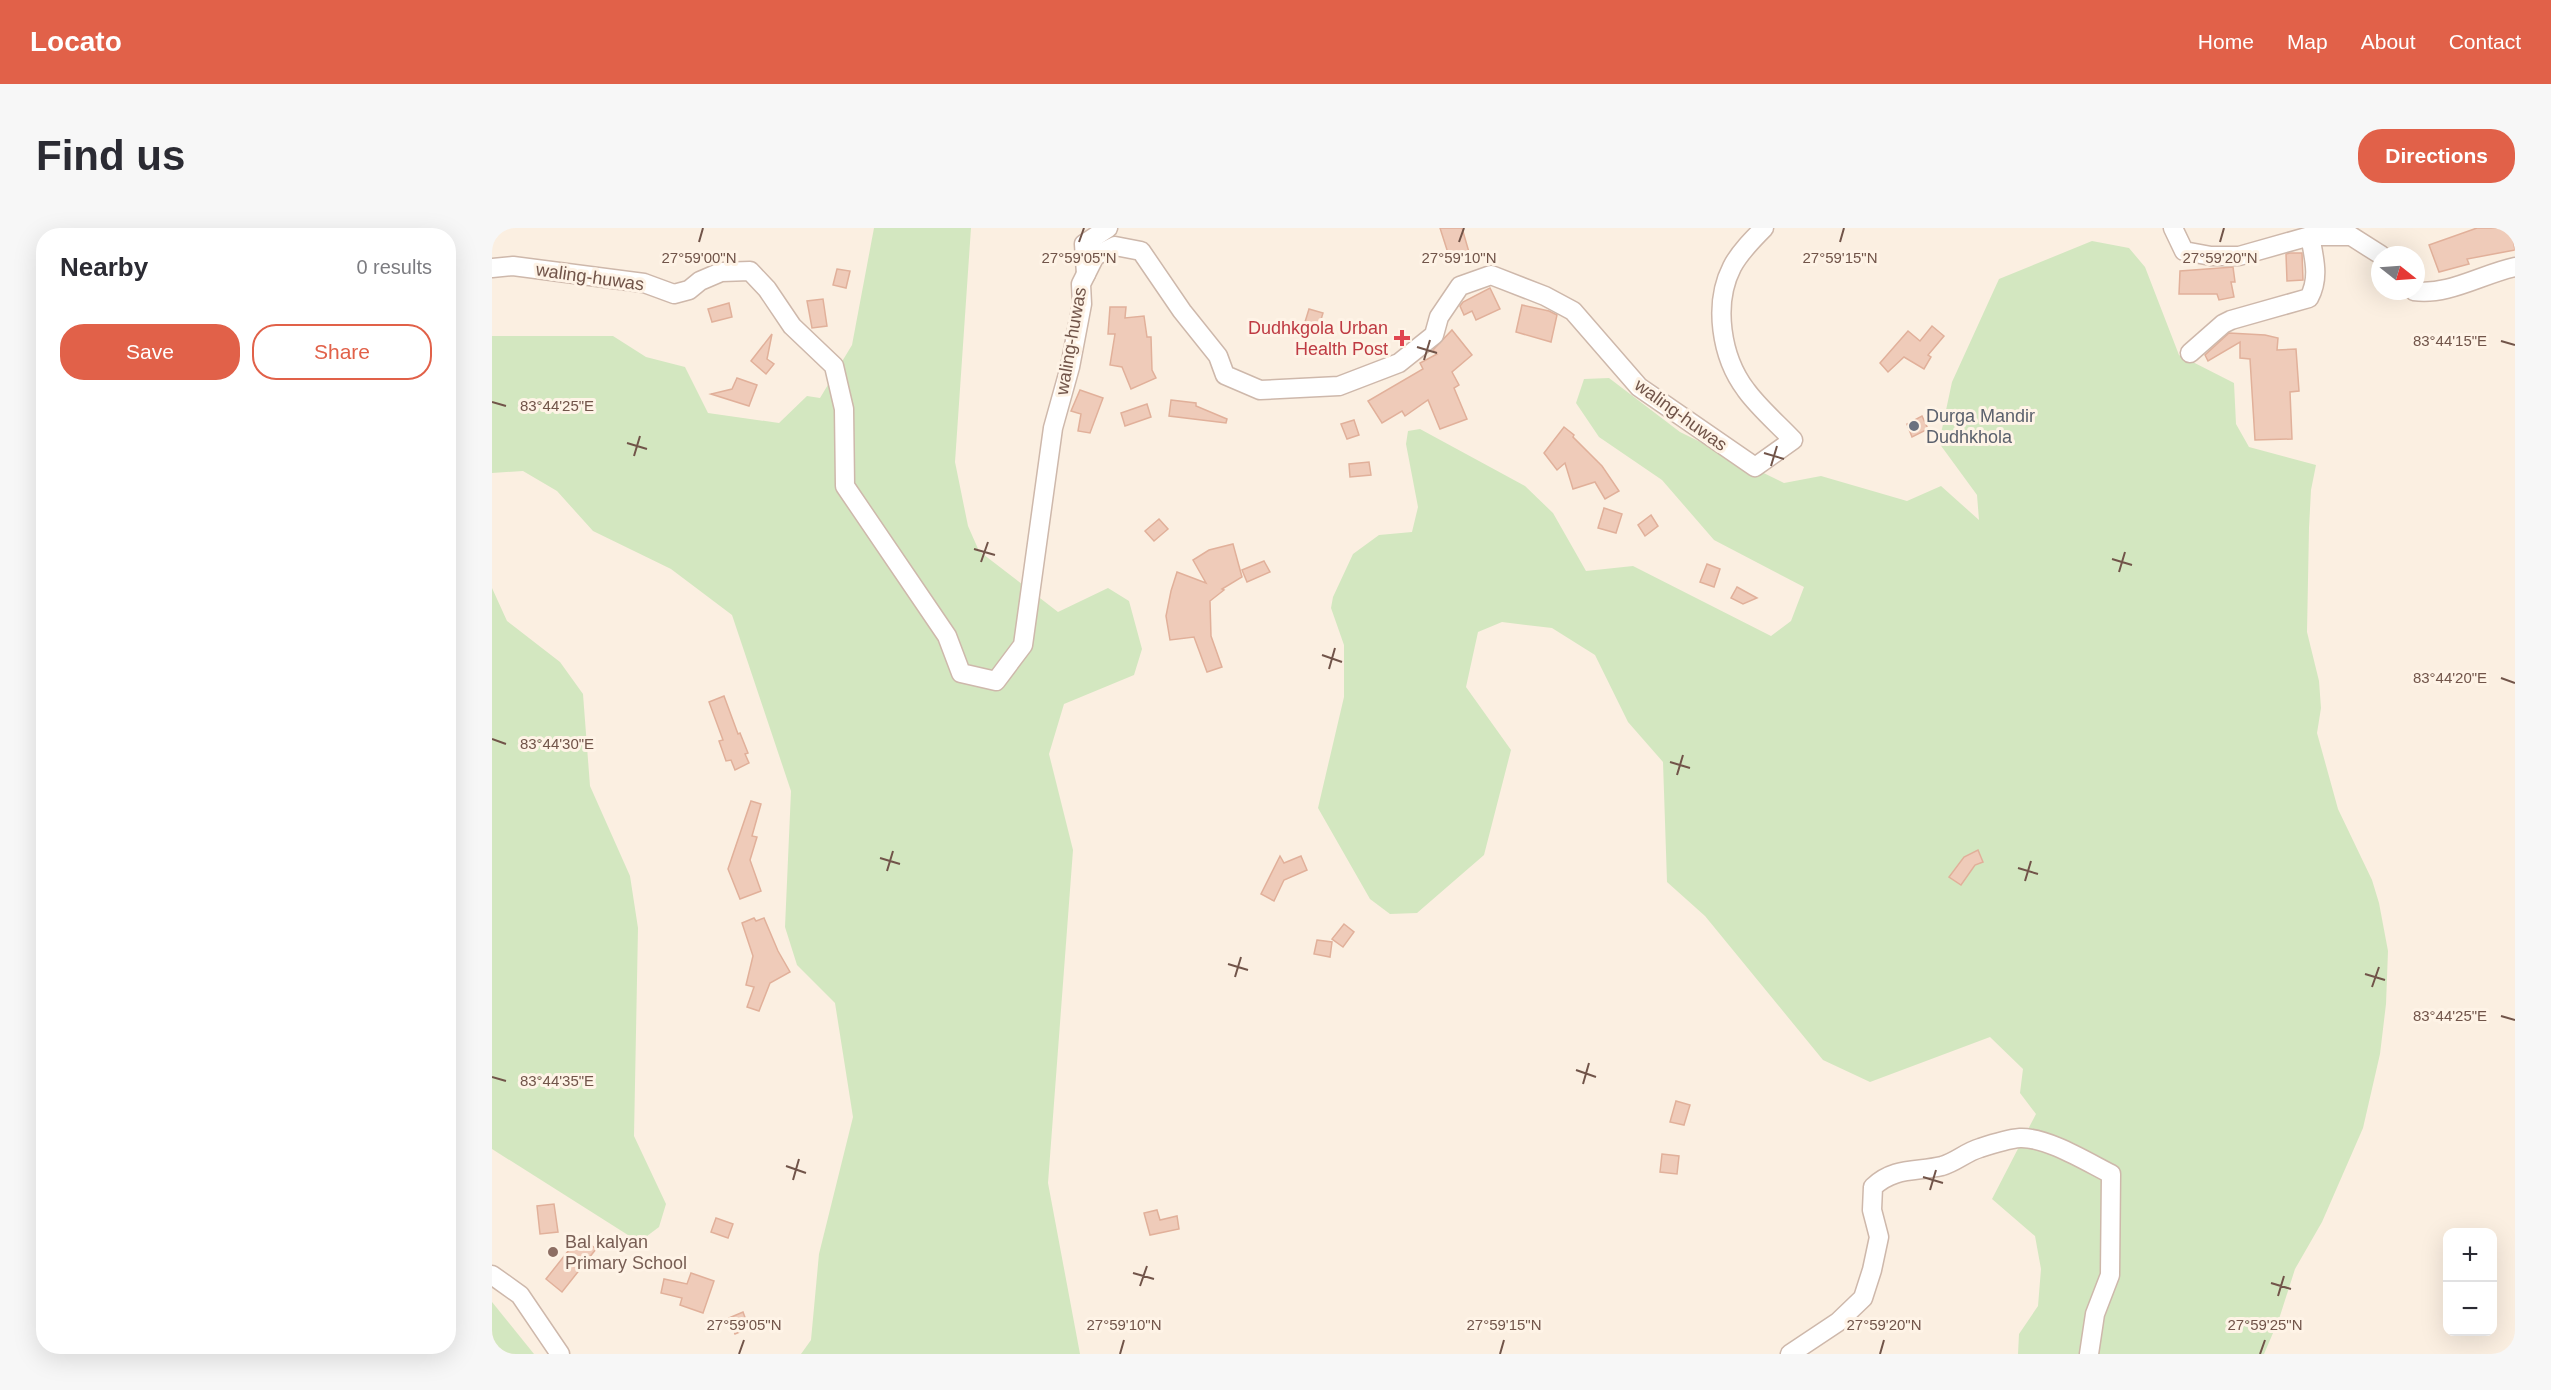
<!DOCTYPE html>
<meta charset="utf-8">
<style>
:root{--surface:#fff;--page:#f7f7f7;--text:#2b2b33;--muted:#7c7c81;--line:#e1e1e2;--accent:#e16149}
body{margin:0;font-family:Arial,sans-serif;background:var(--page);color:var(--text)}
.controls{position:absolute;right:18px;bottom:18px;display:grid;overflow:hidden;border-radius:12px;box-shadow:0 6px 24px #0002}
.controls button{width:54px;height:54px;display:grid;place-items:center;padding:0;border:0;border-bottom:2px solid var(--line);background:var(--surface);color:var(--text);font:30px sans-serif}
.compass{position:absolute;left:1879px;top:18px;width:54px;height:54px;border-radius:50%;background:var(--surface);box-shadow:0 6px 24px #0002;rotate:107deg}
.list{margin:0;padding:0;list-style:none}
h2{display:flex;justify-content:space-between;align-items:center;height:78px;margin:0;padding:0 24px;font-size:26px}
h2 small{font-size:20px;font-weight:400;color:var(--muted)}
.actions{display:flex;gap:12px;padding:18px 24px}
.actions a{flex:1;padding:14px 0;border:2px solid var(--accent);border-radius:24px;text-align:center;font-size:21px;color:var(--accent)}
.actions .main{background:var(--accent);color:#fff}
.map{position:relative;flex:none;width:2023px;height:1126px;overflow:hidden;border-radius:24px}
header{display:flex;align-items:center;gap:36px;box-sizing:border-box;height:84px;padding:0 30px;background:var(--accent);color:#fff}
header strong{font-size:28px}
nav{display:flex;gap:33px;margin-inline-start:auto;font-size:21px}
.intro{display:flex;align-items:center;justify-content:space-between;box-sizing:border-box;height:144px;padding:0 36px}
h1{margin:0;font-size:42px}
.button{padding:15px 27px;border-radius:24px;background:var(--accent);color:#fff;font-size:21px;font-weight:700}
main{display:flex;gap:36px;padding:0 36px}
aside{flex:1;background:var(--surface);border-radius:24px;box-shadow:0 6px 24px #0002}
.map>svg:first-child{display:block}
</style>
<header>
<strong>Locato</strong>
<nav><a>Home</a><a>Map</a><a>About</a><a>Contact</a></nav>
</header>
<div class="intro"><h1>Find us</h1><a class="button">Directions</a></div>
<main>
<aside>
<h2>Nearby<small>0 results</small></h2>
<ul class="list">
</ul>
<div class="actions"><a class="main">Save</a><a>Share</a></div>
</aside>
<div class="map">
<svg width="2023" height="1126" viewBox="0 0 2023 1126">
<rect width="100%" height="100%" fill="#fbefe1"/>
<!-- green -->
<g fill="#d3e7c0">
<path d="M382,0H479L463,234L476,298L487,323L566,384L616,360L637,373L650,421L642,447L572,476L557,526L581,622L556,955L588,1126H309L319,1112L327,1026L361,889L343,775L305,737L293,699L299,563L240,387L179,341L101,303L65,263L31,243L0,245V108H121L154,129L193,139L216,185L287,195L315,168L328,170L360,117Z"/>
<path d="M1600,13L1637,20L1653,39L1687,127L1742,155L1744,196L1757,219L1824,237L1819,262L1817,300L1815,404L1827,453L1829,480L1825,505L1846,581L1880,652L1887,675L1896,723L1894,776L1888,826L1871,900L1830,994L1803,1041L1787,1091L1772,1126H1526L1527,1106L1546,1078L1549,1041L1543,1008L1500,971L1544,886L1528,865L1531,841L1498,809L1378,854L1331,832L1213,688L1175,654L1171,534L1136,494L1103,427L1060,400L1010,394L986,404L974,459L1019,522L992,627L925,685L898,686L878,671L826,580L852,469V417L839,380L841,369L861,326L887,307L920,304L926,279L914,216L916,203L928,201L1033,258L1061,285L1094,343L1141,338L1279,408L1299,393L1312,359L1222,312L1170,252L1107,209L1084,175L1092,151L1117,150L1188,204L1292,255L1329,248L1415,273L1449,258L1487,292L1485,267L1447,215L1460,154L1507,51Z"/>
<path d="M0,360L15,393L68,434L91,466L98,558L138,648L146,700L142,908L174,976L167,999L147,1014L0,921Z"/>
<path d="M0,1074L42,1126H0Z"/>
</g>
<!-- building -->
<g fill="#efcbb9" stroke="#e1b09a" stroke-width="1.5">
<path d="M948,0H970L979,31L963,36L960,23L956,25Z"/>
<path d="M1985,0H2019L2023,22L1975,31L1977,36L1947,44L1937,17Z"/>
<path d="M1798,25H1810L1811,52L1795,53L1794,26Z"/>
<path d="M1741,39L1743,54H1739L1742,69L1727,72L1725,66H1687L1688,43Z"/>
<path d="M345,41L358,43L354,60L341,57Z"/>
<path d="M998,60L1008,81L984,92L980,83L972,87L968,78L971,74Z"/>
<path d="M331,71L335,98L320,100L315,73Z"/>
<path d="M237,75L240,89L220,94L216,81Z"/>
<path d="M1030,77L1057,83L1065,87L1059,114L1024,104Z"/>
<path d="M618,79H634L633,90L652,88L655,109H659L660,142L664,150L639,161L630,139L618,137L623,106H616Z"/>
<path d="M817,81L831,85L827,98L813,94Z"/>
<path d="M1440,98L1452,108L1436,127L1439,129L1432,141L1412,129L1396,144L1388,135L1416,103L1428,113Z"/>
<path d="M960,102L980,127L960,144L967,157L962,160L975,191L948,201L936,172L913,188L910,183L890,195L876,173L931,141L928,135L945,126L941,122Z"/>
<path d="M1737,105L1773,107L1786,110L1785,122L1804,121L1807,163L1798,164L1800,211L1763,212L1758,131L1748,130V114L1716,133L1713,127Z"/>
<path d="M280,106L275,131L282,136L274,146L259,133Z"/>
<path d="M245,150L265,157L257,178L219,166L240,161Z"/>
<path d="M588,162L611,170L598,205L586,203L589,186L579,183Z"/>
<path d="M679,172L704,175V178L735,191L734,195L677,188Z"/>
<path d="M655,176L659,189L633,198L629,185Z"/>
<path d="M1430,188L1436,201L1420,209L1415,196Z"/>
<path d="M862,192L867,207L855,211L849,196Z"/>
<path d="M1072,199L1082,207L1081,209L1110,238L1127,263L1113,271L1103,254L1081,261L1073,235L1065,242L1052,225Z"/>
<path d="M877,234L879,247L858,249L857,236Z"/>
<path d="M1112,280L1130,286L1124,305L1106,300Z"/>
<path d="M1159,287L1166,298L1153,308L1146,297Z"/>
<path d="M667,291L676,301L662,313L653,303Z"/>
<path d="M741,316L750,349L730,361L732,362L718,373L719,408L730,439L715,444L702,409L678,412L674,388L679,363L685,344L714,355L701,332L717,322Z"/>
<path d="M772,333L778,344L755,354L750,342Z"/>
<path d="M1215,336L1228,341L1222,359L1208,354Z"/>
<path d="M1245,359L1265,370L1251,376L1239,370Z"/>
<path d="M232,468L246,506L248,505L256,525L253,526L257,535L243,542L239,532L234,533L227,513L231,512L217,474Z"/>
<path d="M259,573L269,576L260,608L265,609L258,632L269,663L248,671L236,641Z"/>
<path d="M1486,622L1491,634L1483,637L1469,657L1457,649L1472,629Z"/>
<path d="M788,628L792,635L809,628L815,642L792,652L782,673L769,666Z"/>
<path d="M262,690L264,693L272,690L286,723L298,744L278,755L267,783L255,779L262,759L254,757L261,728L250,695Z"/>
<path d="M852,696L862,704L851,719L840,711Z"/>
<path d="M825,712L840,714L838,729L822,726Z"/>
<path d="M1184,873L1198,877L1192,897L1178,894Z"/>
<path d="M1170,926L1187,928L1185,946L1168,944Z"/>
<path d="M62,976L66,1004L48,1006L45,978Z"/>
<path d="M665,982L668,992L685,988L687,1001L658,1007L652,985Z"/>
<path d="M224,990L241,996L236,1010L219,1004Z"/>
<path d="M88,1008L104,1021L70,1064L54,1051Z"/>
<path d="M199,1045L222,1053L211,1085L188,1077L190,1070L169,1065L172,1051L195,1056Z"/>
<path d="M251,1084L257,1100L243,1106L237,1090Z"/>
</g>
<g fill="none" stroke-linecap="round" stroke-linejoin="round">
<!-- minor casing -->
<g stroke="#ceb8ab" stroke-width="21">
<g id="minor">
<path d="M1681,0L1692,23L1719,28H1747L1818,8H1859L1889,27"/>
<path d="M0,40L21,38L152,55L182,66L197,62L208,53L229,44L258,43L275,61L300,98L342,138L352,181L353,258L455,408L469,445L504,453L531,417L561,200L578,139L590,76L589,56L603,28L623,18L649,23L690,83L726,128L733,147L768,162L847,158L907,135L942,107L947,89L968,58L999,47L1053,68L1081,83L1147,159L1263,239L1301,212C1286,196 1267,180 1254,162C1229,129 1221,76 1240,39C1247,25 1261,11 1272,0"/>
<path d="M594,46L592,16L616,0"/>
<path d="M1922,63C1956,68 1990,46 2023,39"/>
<path d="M1698,125L1731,96L1739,92L1817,70C1828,50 1822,30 1818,8"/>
<path d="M0,1047L28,1067L68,1126"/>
<path d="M1298,1126L1346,1094L1371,1070L1380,1042L1387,1009L1380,982L1381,959C1402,939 1424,944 1450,938C1464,934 1474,924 1488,920C1500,916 1516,911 1528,910C1555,909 1595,934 1619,946L1618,1047L1603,1086L1597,1126"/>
</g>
</g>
<!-- minor -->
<use href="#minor" stroke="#fff" stroke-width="18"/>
</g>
<!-- ticks -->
<path fill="none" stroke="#715449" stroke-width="2" d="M207,14L211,0M587,14L592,0M967,14L972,0M1348,14L1352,0M1728,14L1732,0M2009,113L2023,117M925,119L945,125M932,132L938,112M0,174L14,178M135,215L155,221M1272,225L1292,231M142,228L148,208M1279,238L1285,218M482,321L503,327M1620,331L1640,337M489,334L496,314M1627,344L1633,324M830,427L850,434M837,441L843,420M2009,450L2023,455M0,511L14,516M1178,534L1198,540M1185,547L1191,527M388,630L408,636M1526,640L1546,646M395,643L401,623M1533,653L1539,633M736,736L756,742M1873,746L1893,752M743,749L749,729M1880,759L1887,739M2009,788L2023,792M1084,842L1104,849M0,849L14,853M1091,856L1097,835M294,938L314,945M1431,949L1451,955M301,952L307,931M1438,962L1444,942M641,1045L662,1051M1779,1055L1799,1061M648,1058L655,1038M1786,1068L1792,1048M247,1126L252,1112M628,1126L632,1112M1008,1126L1012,1112M1388,1126L1392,1112M1768,1126L1773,1112"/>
<!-- markers -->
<path fill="#e0444e" stroke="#fef3e6" stroke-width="2" d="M907 101h6v6h6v6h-6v6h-6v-6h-6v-6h6z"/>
<circle fill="#6b7280" stroke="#fef3e6" stroke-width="2" cx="1422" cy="198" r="6"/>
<circle fill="#8d6e63" stroke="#fef3e6" stroke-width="2" cx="61" cy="1024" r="6"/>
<g text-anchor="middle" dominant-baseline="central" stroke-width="6" stroke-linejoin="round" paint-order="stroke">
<!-- street labels -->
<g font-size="18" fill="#715449" stroke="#fef3e6">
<text transform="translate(98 49) rotate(8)">waling-huwas</text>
<text transform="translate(579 113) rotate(-80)">waling-huwas</text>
<text transform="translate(1189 187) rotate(36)">waling-huwas</text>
</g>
<!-- health labels -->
<g font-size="18" fill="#be3a42" stroke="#fef3e6" text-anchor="end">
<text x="896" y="100">Dudhkgola Urban<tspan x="896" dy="21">Health Post</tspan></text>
</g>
<!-- worship labels -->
<g font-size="18" fill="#5b616d" stroke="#fef3e6" text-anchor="start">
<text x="1434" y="188">Durga Mandir<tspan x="1434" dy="21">Dudhkhola</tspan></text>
</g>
<!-- education labels -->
<g font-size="18" fill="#785e54" stroke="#fef3e6" text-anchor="start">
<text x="73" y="1014">Bal kalyan<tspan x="73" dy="21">Primary School</tspan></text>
</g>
</g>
<g font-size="15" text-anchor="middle" fill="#715449" stroke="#fef3e6" stroke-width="6" stroke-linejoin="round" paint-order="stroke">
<text x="207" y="35">27°59'00"N</text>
<text x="587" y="35">27°59'05"N</text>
<text x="967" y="35">27°59'10"N</text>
<text x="1348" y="35">27°59'15"N</text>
<text x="1728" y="35">27°59'20"N</text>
<text x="1958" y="118">83°44'15"E</text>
<text x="65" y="183">83°44'25"E</text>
<text x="1958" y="455">83°44'20"E</text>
<text x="65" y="521">83°44'30"E</text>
<text x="1958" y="793">83°44'25"E</text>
<text x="65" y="858">83°44'35"E</text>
<text x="252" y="1102">27°59'05"N</text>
<text x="632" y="1102">27°59'10"N</text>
<text x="1012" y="1102">27°59'15"N</text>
<text x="1392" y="1102">27°59'20"N</text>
<text x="1773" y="1102">27°59'25"N</text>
</g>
</svg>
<div class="controls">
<button>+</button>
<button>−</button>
</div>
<svg class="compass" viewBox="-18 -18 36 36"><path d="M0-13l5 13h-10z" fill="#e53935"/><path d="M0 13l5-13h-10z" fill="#7c7c81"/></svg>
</div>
</main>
